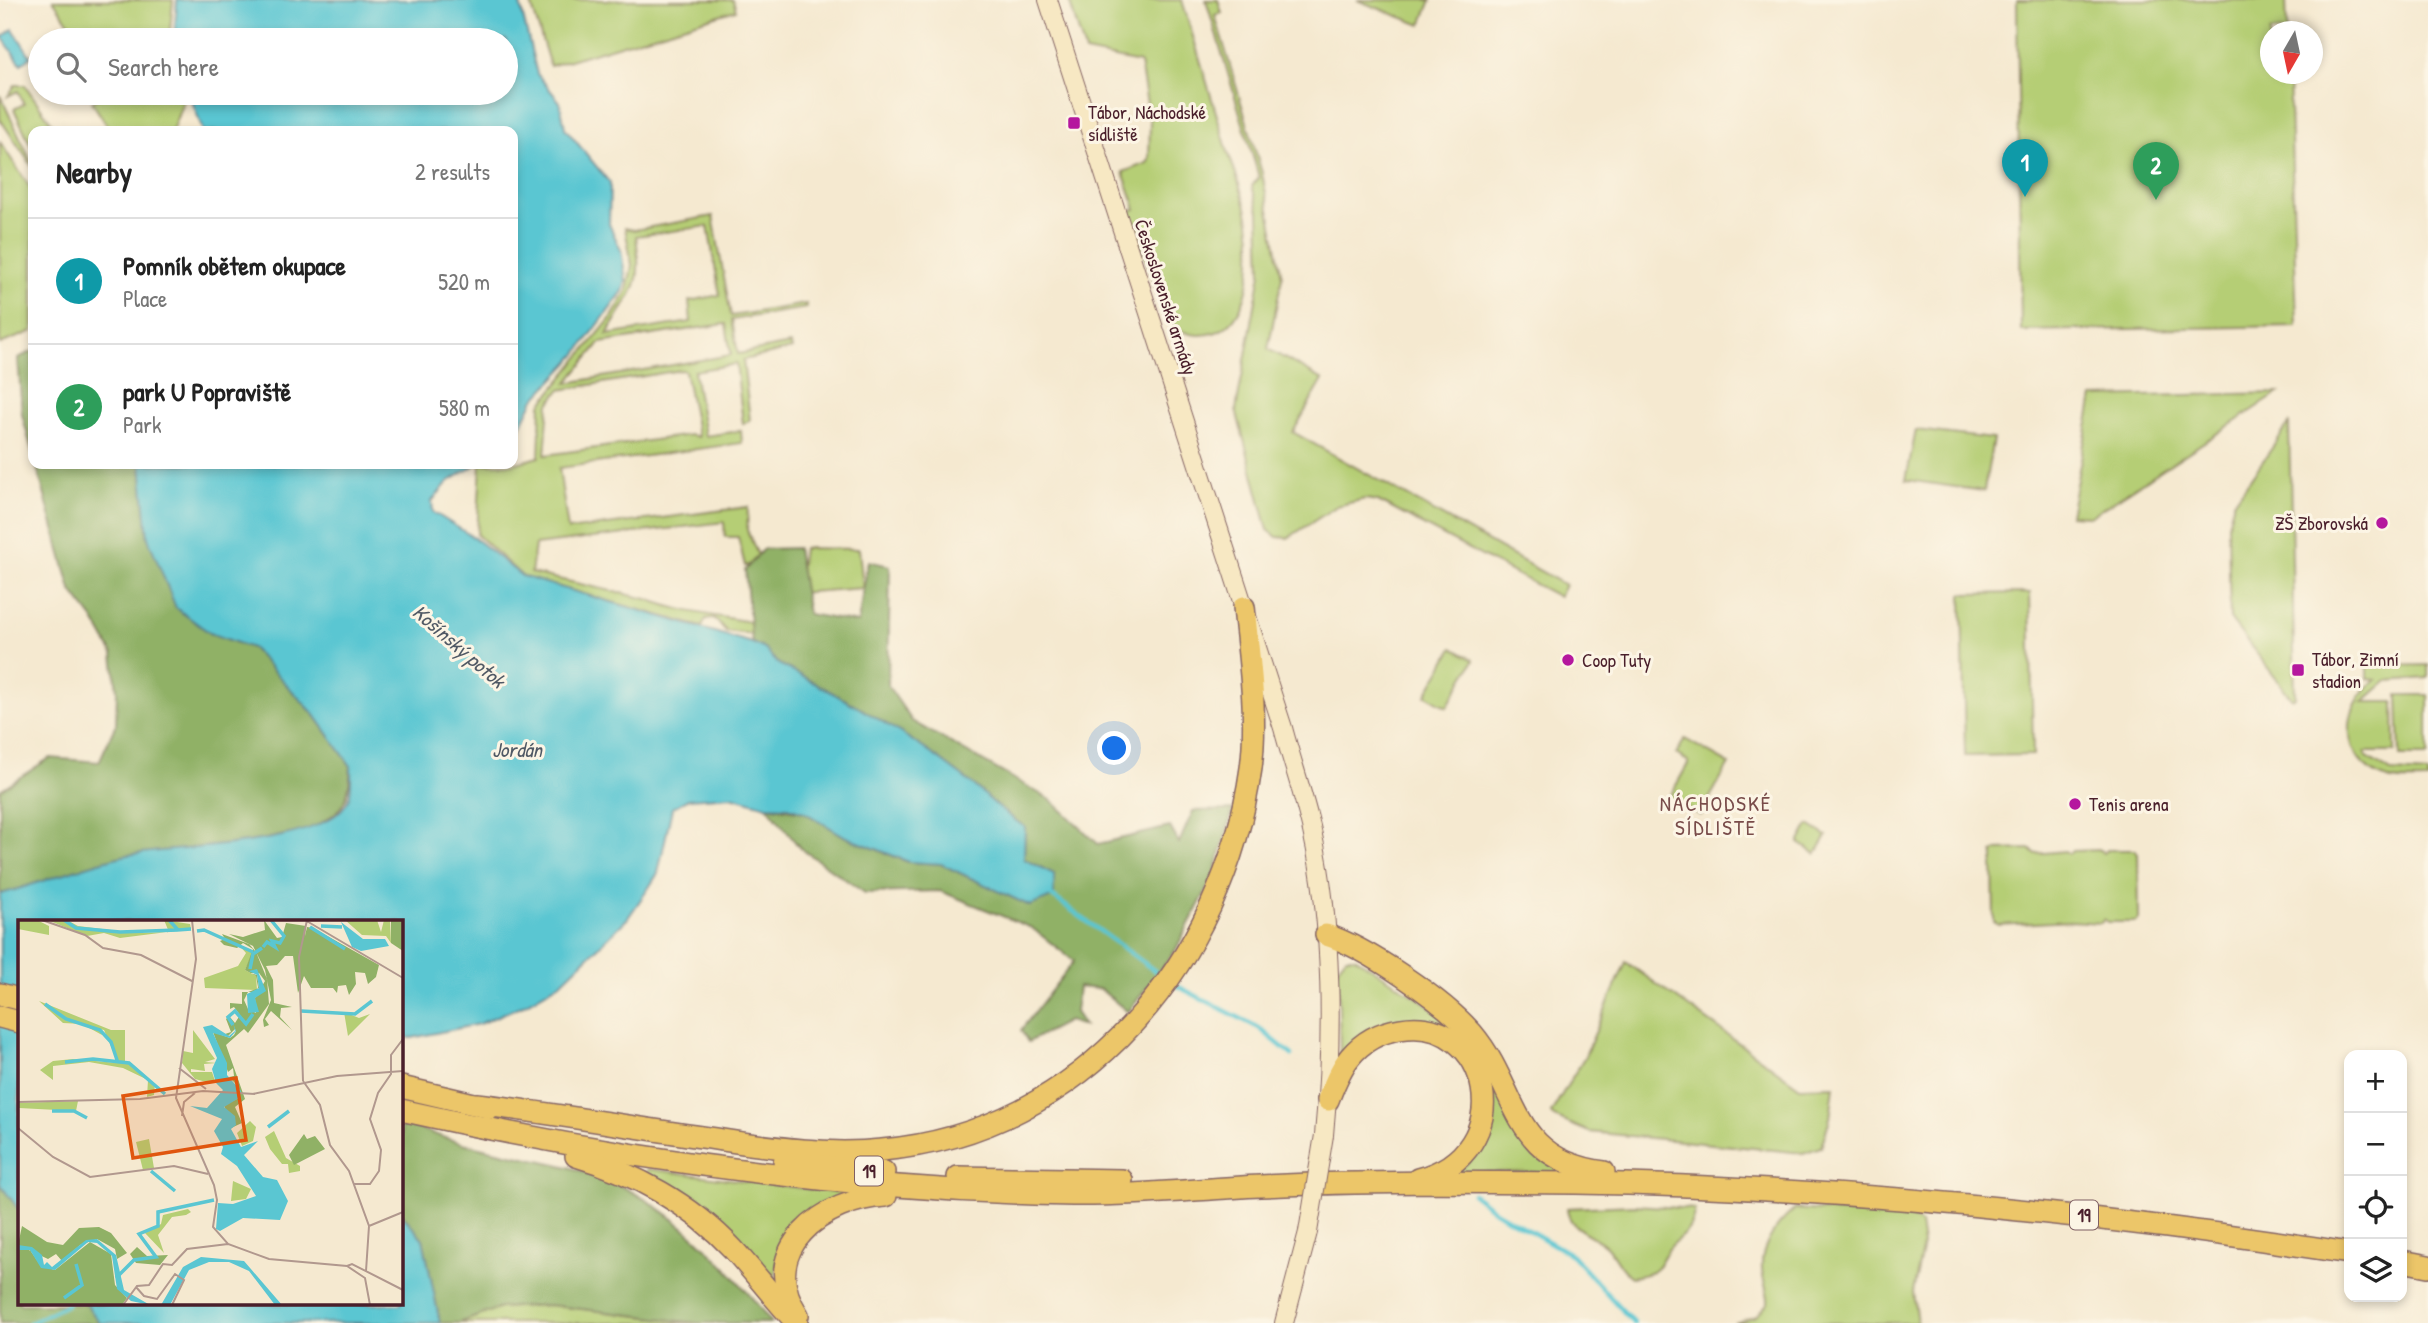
<!DOCTYPE html>
<meta charset="utf-8">
<style>
:root{--surface:#fff;--page:#f2f2f2;--text:#222;--muted:#767676;--line:#e0e0e0;--accent:#0b8043}
body{margin:0;font-family:"Patrick Hand",sans-serif;background:var(--page);color:var(--text)}
.controls{position:absolute;right:21px;bottom:21px;display:grid;overflow:hidden;border-radius:14px;box-shadow:0 4px 10px #0003}
.controls button{width:63px;height:63px;display:grid;place-items:center;padding:0;border:0;border-bottom:2px solid var(--line);background:var(--surface);color:var(--text);font:35px sans-serif}
.compass{position:absolute;left:2260px;top:21px;width:63px;height:63px;border-radius:50%;background:var(--surface);box-shadow:0 4px 10px #0003;rotate:189deg}
.you{position:absolute;left:1115px;top:749px;width:24px;height:24px;margin:-18px;border:5px solid #fff;border-radius:50%;background:#1a73e8;box-shadow:0 0 0 10px #1a73e833}
.badge{display:grid;place-items:center;width:46px;height:46px;border-radius:50%;background:var(--accent);color:#fff;font-size:23px;font-weight:700}
.pin{position:absolute;translate:-50% -58px;filter:drop-shadow(0 2px 4px #0008)}
.pin::after{content:'';position:absolute;top:37px;width:24px;height:21px;background:inherit;clip-path:polygon(0 0,100% 0,50% 100%)}
.list{margin:0;padding:0;list-style:none}
h2{display:flex;justify-content:space-between;align-items:center;height:91px;margin:0;padding:0 28px;font-size:30px}
h2 small{font-size:23px;font-weight:400;color:var(--muted)}
.list li{display:grid;grid-template-columns:46px 1fr auto;gap:21px;align-items:center;box-sizing:border-box;height:126px;padding:0 28px;border-top:2px solid var(--line)}
.list b{display:block;font-size:26px;white-space:nowrap}
.list p{margin:0;font-size:23px;white-space:nowrap;color:var(--muted)}
.list em{font-size:23px;font-style:normal;color:var(--muted)}
.icon{flex:none;width:38px;height:38px;fill:none;stroke:currentColor;stroke-width:2;stroke-linecap:round;stroke-linejoin:round}
.map{position:relative;flex:none;width:2428px;height:1323px;overflow:hidden}
.search{position:absolute;background:var(--surface);box-shadow:0 4px 10px #0003;left:28px;top:28px;width:490px;height:77px;display:flex;align-items:center;gap:18px;box-sizing:border-box;padding:0 24px;border-radius:38px;color:var(--muted);font-size:26px}
.panel{position:absolute;background:var(--surface);box-shadow:0 4px 10px #0003;left:28px;top:126px;width:490px;height:343px;border-radius:14px}
.map>svg:first-child{display:block}
</style>
<div class="map">
<svg width="2428" height="1323" viewBox="0 0 2428 1323">
<rect width="100%" height="100%" fill="#fcf5e5"/>
<filter id="ink" filterUnits="userSpaceOnUse"><feTurbulence type="fractalNoise" baseFrequency=".0143" numOctaves="2"/><feDisplacementMap in="SourceGraphic" scale="14" xChannelSelector="R" yChannelSelector="G"/><feConvolveMatrix kernelMatrix="1 2 1 2 8 2 1 2 1" color-interpolation-filters="sRGB"/></filter>
<filter id="wash" filterUnits="userSpaceOnUse"><feTurbulence type="fractalNoise" baseFrequency=".00686" numOctaves="4" result="noise"/><feDisplacementMap in="SourceGraphic" scale="28" xChannelSelector="R" yChannelSelector="G"/><feGaussianBlur stdDeviation="1.57" result="paint"/><feColorMatrix in="noise" values="0 0 0 0 0 0 0 0 0 0 0 0 0 0 0 0 0 1.4 0 .05"/><feComposite in="paint" operator="in"/></filter>
<g filter="url(#wash)">
<rect width="100%" height="100%" fill="#f5e9d0"/>
<!-- green -->
<g fill="#b5ce74" stroke="#807650" stroke-width="2" fill-rule="evenodd">
<path d="M53,0H173L169,40H81Z"/>
<path d="M530,0H733L736,10L550,66Z"/>
<path d="M1069,0H1182C1197,50 1212,100 1227,149C1235,173 1245,197 1249,222C1255,260 1252,335 1200,335C1185,335 1172,327 1165,315L1129,211L1136,209L1123,172L1147,163L1149,160L1150,122L1140,63L1085,52Z"/>
<path d="M1206,0H1218L1222,13L1215,15L1262,173L1282,277L1268,349L1323,380L1293,432L1565,585L1559,597L1378,501L1365,499L1337,506L1288,538L1277,537L1268,530L1236,410L1261,273L1259,211L1252,186L1259,177Z"/>
<path d="M1357,0H1431L1421,25Z"/>
<path d="M2017,0H2286L2287,31L2270,32V74H2289L2297,326L2021,331Z"/>
<path d="M15,85H25L57,131H33V150L14,109L24,104L18,91L8,96Z"/>
<path d="M106,93H180L183,102L172,131H104L108,127L92,102Z"/>
<path d="M0,95L33,165V168L0,119Z"/>
<path d="M0,142L33,192V331L0,344Z"/>
<path d="M713,216L731,316L806,304L807,308L732,320L738,354L791,344L792,349L743,360L750,420L743,424L736,364L694,371L705,436L741,431L742,443L559,468L568,530L748,507L747,530L761,562L745,566L738,537H725L724,522L535,545L531,573L647,599C683,613 719,616 757,623L758,635L726,631L714,618L706,619L702,627L536,581L522,576L477,535L481,464H513L539,457L541,404L612,317L627,291L632,265L625,228L634,230ZM708,226L720,295L689,301L691,322L607,335C630,289 644,295 636,236ZM726,324L731,355L567,383L600,343ZM681,370L685,371L698,437L690,435L545,455L549,404L560,390Z"/>
<path d="M2279,393L2091,516L2070,515L2093,397Z"/>
<path d="M2289,424L2295,697L2292,699L2230,619L2228,524L2234,502Z"/>
<path d="M1916,430L1993,439L1984,491L1906,480Z"/>
<path d="M803,548L859,549L863,588L797,593Z"/>
<path d="M2030,593L2033,755L1965,756L1962,594Z"/>
<path d="M1453,648L1474,660L1447,707L1426,695Z"/>
<path d="M2428,665V678L2387,681L2363,702H2394L2395,752H2365L2366,756L2391,772L2428,774V781C2414,781 2398,783 2385,778C2339,762 2340,706 2376,680L2368,679V666Z"/>
<path d="M2398,695H2428V756H2400Z"/>
<path d="M1685,739L1729,764L1700,815L1669,798L1689,762L1676,754Z"/>
<path d="M1809,825L1827,836L1816,854L1799,843Z"/>
<path d="M2030,849L2035,854L2065,851L2069,854L2072,851L2100,850L2103,853L2107,850H2135L2138,853L2139,919L2136,922H2107L2104,919L2101,923L2070,921L1998,925L1994,922L1993,853L1997,850Z"/>
<path d="M1346,957H1355L1427,1004L1463,1035L1438,1024L1340,1053L1338,967Z"/>
<path d="M1626,962L1800,1087L1834,1086L1830,1118L1821,1147L1803,1153L1589,1132L1554,1117L1551,1113L1585,1056Z"/>
<path d="M1489,1075L1562,1170L1561,1173L1457,1172C1488,1147 1499,1113 1489,1075Z"/>
<path d="M648,1169L842,1193L779,1258L773,1282L645,1174Z"/>
<path d="M1635,1205L1695,1209C1689,1239 1683,1230 1668,1250C1653,1271 1662,1272 1631,1277C1618,1268 1616,1256 1606,1246C1593,1234 1568,1230 1567,1208Z"/>
<path d="M1795,1209L1912,1217L1920,1224L1923,1245L1913,1292L1917,1323H1735L1756,1316L1768,1303C1769,1293 1764,1285 1763,1276C1757,1249 1776,1225 1795,1209Z"/>
<path d="M549,1305L697,1323H459L500,1308Z"/>
</g>
<!-- forest -->
<g fill="#90b166" stroke="#6d6848" stroke-width="2">
<path d="M33,351V455L22,414L18,358Z"/>
<path d="M36,464H141L148,538L210,633L252,648L314,714L351,766C348,805 345,809 310,830L0,894V790L50,758L99,762L116,724L117,691L113,654L94,620L71,590Z"/>
<path d="M797,548L808,614L858,623L868,561L890,566L888,686L912,721L1051,800L1098,844L1170,827L1179,843L1193,811L1233,810L1214,876L1175,951L1128,1012L1100,989L1078,987L1075,1012L1084,1026L1068,1021L1028,1042L1021,1030L1074,961L1032,928L940,891L865,893L800,848L767,806L804,812L846,837L908,862L941,864L1030,906L1054,874L1024,859L1025,827C1000,811 984,793 962,776C903,731 842,697 777,663L765,649L752,643L745,570L763,549Z"/>
<path d="M401,1122C423,1130 445,1139 467,1144C520,1158 578,1163 627,1189C686,1220 732,1271 772,1323H697L549,1305L500,1308L459,1323H440L423,1239L401,1213Z"/>
<path d="M0,1184L19,1210V1304H86L100,1323H0Z"/>
</g>
<!-- water -->
<g fill="#5ac6d2" stroke="#52727e" stroke-width="2">
<path d="M177,0H519L537,74L560,102L565,128L610,183L609,224L621,250L626,281L623,291L575,356L533,401L515,438L513,439V131H203L189,93H506V40H174Z"/>
<path d="M13,29L31,57L21,64L2,37Z"/>
<path d="M141,464H477L448,482L432,501L433,512L473,537L522,576L752,643L765,649L777,663C842,697 904,731 962,776C984,793 1000,811 1025,827L1024,859L1054,874V896L1030,906L941,864L909,862L846,837L804,812L788,807L767,806L731,796L688,799L672,808L658,873L648,889L627,919L562,982L523,1005L479,1024L412,1038L401,1037V922H19V1210L0,1184V894C43,883 85,863 128,855C174,846 331,848 349,798C352,788 351,775 351,766L314,714L252,648L210,633L176,608L148,538Z"/>
<path d="M401,1213L423,1239L440,1323H100L86,1304H401Z"/>
</g>
<g fill="none" stroke-linecap="round" stroke-linejoin="round">
<!-- stream -->
<g stroke="#5ac6d2" stroke-width="4.5">
<path d="M1048,893L1155,971"/>
<path d="M1177,986L1259,1028L1292,1055"/>
<path d="M1473,1194L1495,1211L1572,1255L1634,1323"/>
<path d="M30,1323L68,1304"/>
</g>
</g>
</g>
<g filter="url(#ink)">
<g fill="none" stroke-linecap="round" stroke-linejoin="round">
<!-- secondary casing -->
<g stroke="#866665" stroke-width="20">
<g id="secondary">
<path d="M1048,0L1283,728C1292,762 1304,796 1312,831C1333,925 1333,1039 1324,1135"/>
<path d="M1284,1323L1308,1232"/>
</g>
</g>
<!-- primary casing -->
<g stroke="#866665" stroke-width="24">
<g id="primary">
<path d="M1326,935C1366,947 1444,1001 1472,1033C1521,1091 1508,1159 1604,1172"/>
<path d="M0,994L19,999"/>
<path d="M0,1017L19,1022"/>
<path d="M401,1087L491,1108"/>
<path d="M1328,1100C1334,1085 1340,1069 1350,1057C1363,1041 1381,1032 1400,1029C1491,1013 1522,1153 1418,1179"/>
<path d="M477,1104C557,1114 636,1128 716,1139C770,1147 826,1156 882,1150C1084,1132 1224,961 1251,768C1258,715 1249,660 1244,607"/>
<path d="M401,1110C623,1160 846,1190 1073,1195C1135,1196 1198,1189 1260,1186C1365,1181 1471,1182 1575,1183C1835,1187 2093,1213 2349,1253"/>
<path d="M576,1156C634,1173 691,1204 733,1249C755,1273 774,1299 797,1323"/>
<path d="M784,1162L884,1172"/>
<path d="M958,1177L1122,1180"/>
<path d="M2402,1261L2428,1266"/>
<path d="M798,1315C755,1250 824,1199 886,1196"/>
</g>
</g>
<!-- secondary -->
<use href="#secondary" stroke="#f7e8c3" stroke-width="18"/>
<!-- primary -->
<use href="#primary" stroke="#ecc669" stroke-width="21"/>
<!-- secondary-bridge casing -->
<g stroke="#866665" stroke-width="20" stroke-linecap="butt">
<path id="secondary-bridge" d="M1308,1232L1324,1135"/>
</g>
<!-- secondary-bridge -->
<use href="#secondary-bridge" stroke="#f7e8c3" stroke-width="18"/>
</g>
</g>
<!-- markers -->
<g fill="#b5179e" stroke="#fcf5e5" stroke-width="2.5">
<rect x="1067" y="116" width="14" height="14" rx="3.5"/>
<circle cx="2382" cy="523" r="7"/>
<circle cx="1568" cy="660" r="7"/>
<rect x="2291" y="663" width="14" height="14" rx="3.5"/>
<circle cx="2075" cy="804" r="7"/>
</g>
<g text-anchor="middle" dominant-baseline="central" stroke-width="6" stroke-linejoin="round" paint-order="stroke">
<!-- shield labels -->
<g fill="#fcf5e5" stroke="#7f5f63" stroke-width="2">
<rect x="855" y="1156.5" width="28" height="29" rx="5"/>
<rect x="2070" y="1200.5" width="28" height="29" rx="5"/>
</g>
<g font-size="18" font-weight="bold" fill="#4a1f2b">
<text x="869" y="1171">19</text>
<text x="2084" y="1215">19</text>
</g>
<!-- poi labels -->
<g font-size="19" fill="#4a1f2b" stroke="#fcf5e5" text-anchor="start">
<text x="1088" y="112">Tábor, Náchodské<tspan x="1088" dy="22">sídliště</tspan></text>
<text x="2368" y="523" text-anchor="end">ZŠ Zborovská</text>
<text x="2312" y="659">Tábor, Zimní<tspan x="2312" dy="22">stadion</tspan></text>
<text x="1582" y="660">Coop Tuty</text>
<text x="2089" y="804">Tenis arena</text>
</g>
<!-- street labels -->
<g font-size="19" fill="#4a1f2b" stroke="#fcf5e5">
<text transform="translate(1166 297) rotate(72)">Československé armády</text>
</g>
<!-- water labels -->
<g font-size="21" font-style="italic" fill="#505965" stroke="#fcf5e5">
<text transform="translate(459 646) rotate(41)">Košínský potok</text>
<text x="517" y="749">Jordán</text>
</g>
<!-- neighbourhood labels -->
<g font-size="21" letter-spacing="2" fill="#794c4a" stroke="#fcf5e5">
<text x="1716" y="803">NÁCHODSKÉ<tspan x="1716" dy="24">SÍDLIŠTĚ</tspan></text>
</g>
</g>
<!-- overview -->
<g transform="translate(18 920)">
<rect width="385" height="385" fill="#f5e9d0"/>
<path d="M0,0H19L31,6V15L0,9ZM49,0L60,6L117,13L151,12L146,0L172,4L173,9L102,18L86,13L69,16L32,1ZM327,0H359L363,12L366,0H372L373,23L368,16L344,15ZM220,24L235,32L227,50L238,56L239,70L187,68L186,58L220,46L228,33ZM21,81L93,110H107V143L112,144L137,164L136,175L129,177L130,160L105,148L71,142L35,146V160L22,150L35,141L55,139L100,143L86,110L81,109L84,115L64,104L45,103ZM326,92L341,98L352,94L330,116ZM175,110L197,139L187,142L199,143L186,144L187,151L173,149V152H194L197,161L192,163L177,159L164,143L165,131L175,133ZM60,181L58,191L1,188L0,192V183ZM232,201L238,207L235,221L224,226L219,213ZM256,211L268,238L282,246V251L271,253L270,244H264L252,229L247,217ZM131,219L136,248L125,250L118,222ZM215,261L233,269L228,279L213,281ZM170,289L173,292L168,295L154,297L140,315L146,333L127,313L143,304L145,295Z" fill="#b5ce74"/>
<path d="M246,0L259,18L264,17L268,3L288,6L287,16L289,7L295,8L361,45L358,57L350,64L347,53L337,52L338,64L331,75L328,65L320,66L319,73L315,68H293L286,56L280,73L275,36H267L259,45L248,46L255,60L256,83L274,87L263,88L262,97L274,110L253,91L247,99L251,105L246,107L245,100L253,80L247,50L235,26L211,14L225,17L247,10ZM373,0H385V31L373,23ZM204,14L231,24L238,32L249,59L251,84L230,113L226,109L208,125L227,179L217,187L224,203L213,208L206,185L221,178L220,166L211,157L216,156L215,148L210,152L195,112L212,118L216,115L218,111L217,109L210,116L196,107L207,114L213,112L208,99L211,96L217,103L222,95L216,87L212,89V83L224,84V72H239L240,67L238,56L227,50L235,29L225,23L219,28L206,25L202,21L207,19ZM232,53H241L247,61L237,78L238,93L230,89L226,80L230,72L241,68L239,55ZM286,214L289,219L297,216L307,229L276,245L271,235ZM4,306L29,322L45,325L61,308L81,307L93,313L109,333L99,339L97,329L79,319L62,325L44,341L38,334L30,339L0,325ZM72,322L93,334L97,365L109,378L104,385H0V330H12L23,346L37,350ZM119,327L129,336L150,335L142,345L118,343L112,334Z" fill="#90b166" fill-rule="evenodd"/>
<path d="M323,2L345,19H367L371,26L343,31L334,27ZM239,49L248,71L237,78L241,92L230,93L229,74L241,68L239,55L231,51ZM215,103L218,111L212,118L195,113L209,143V155L223,171L221,178L206,187L217,196L218,205L213,209L223,227L240,221L226,235L245,257L259,260L270,281L262,300L225,298L202,311L198,309L200,283L215,284L238,276L219,246L203,234L205,227L196,211L204,199L172,186L189,188L205,170L198,163L194,149L199,138L185,107L194,105L211,116L217,111ZM79,319L98,335L106,370L132,385L113,381L99,369L94,336L79,323L70,322L37,350L23,348L12,330H0V325L14,327L24,335L26,345L29,342L34,347L68,320ZM183,337L226,341L264,385H257L231,351L211,342H191L171,350L152,385H143L165,347Z" fill="#5ac6d2"/>
<path fill="none" stroke="#5ac6d2" stroke-width="3.5" d="M46,0L58,8L102,12L160,10M151,0L160,10L173,9M303,6L324,7M292,7L327,29M179,11L186,10L235,32M245,27L249,22L257,27L254,21L262,23L266,16L253,0M232,49L235,34L244,28M27,84L48,99L82,110L93,122L100,143M283,91L337,94L354,81M215,105L210,97L217,91L228,104L235,94M47,142L75,139L111,143L147,174M34,191H56L69,198M250,207L271,191M133,251L157,271M98,358L116,340L138,337L121,314L140,306V292L196,280M46,378L64,365L58,344"/>
<path fill="none" stroke="#b1988e" stroke-width="2" d="M24,0L67,15L85,28L123,35L174,61M174,0L178,39L158,178L196,265L199,280L195,307L210,324L251,339L329,346L347,358L352,385M287,0L385,58M161,148L188,169M285,161L281,37L289,0M285,161L302,185L312,225L331,251L351,306L348,351M235,174L319,156L385,151M0,182L122,179L185,171L237,174M164,196L166,182L177,173M0,208L35,237L72,257L156,246L190,254M336,264H352L361,251L363,230L352,199L360,173L373,154V135L385,119M351,306L385,292M329,346L334,344L385,370M118,367L126,376L139,379L157,354L166,360L154,385M105,385L119,366L131,365L145,344L154,345L169,329L210,324"/>
<path fill="#e0560e" fill-opacity="0.15" stroke="#e0560e" stroke-width="3.5" d="M218,158L228,220L115,238L105,176Z"/>
<rect width="385" height="385" fill="none" stroke="#4a1f2b" stroke-width="3.5"/>
</g>
</svg>
<div class="controls">
<button>+</button>
<button>−</button>
<button><svg class="icon" aria-label="locate" viewBox="0 0 24 24"><circle cx="12" cy="12" r="6"/><path d="M12 2v4M12 18v4M2 12h4M18 12h4"/></svg></button>
<button><svg class="icon" aria-label="layers" viewBox="0 0 24 24"><path d="M12 4l9 5-9 5-9-5zM3 14l9 5 9-5"/></svg></button>
</div>
<svg class="compass" viewBox="-18 -18 36 36"><path d="M0-13l5 13h-10z" fill="#e53935"/><path d="M0 13l5-13h-10z" fill="#767676"/></svg>
<div class="you"></div>
<div class="pin badge" style="left:2025px;top:197px;background:#0f9aa8">1</div>
<div class="pin badge" style="left:2156px;top:200px;background:#2e9e5b">2</div>
<div class="search"><svg class="icon" aria-label="search" viewBox="0 0 24 24"><circle cx="10" cy="10" r="6"/><path d="M15 15l6 6"/></svg>Search here</div>
<section class="panel">
<h2>Nearby<small>2 results</small></h2>
<ul class="list">
<li><span class="badge" style="background:#0f9aa8">1</span><div><b>Pomník obětem okupace</b><p>Place</p></div><em>520 m</em></li>
<li><span class="badge" style="background:#2e9e5b">2</span><div><b>park U Popraviště</b><p>Park</p></div><em>580 m</em></li>
</ul>
</section>
</div>
